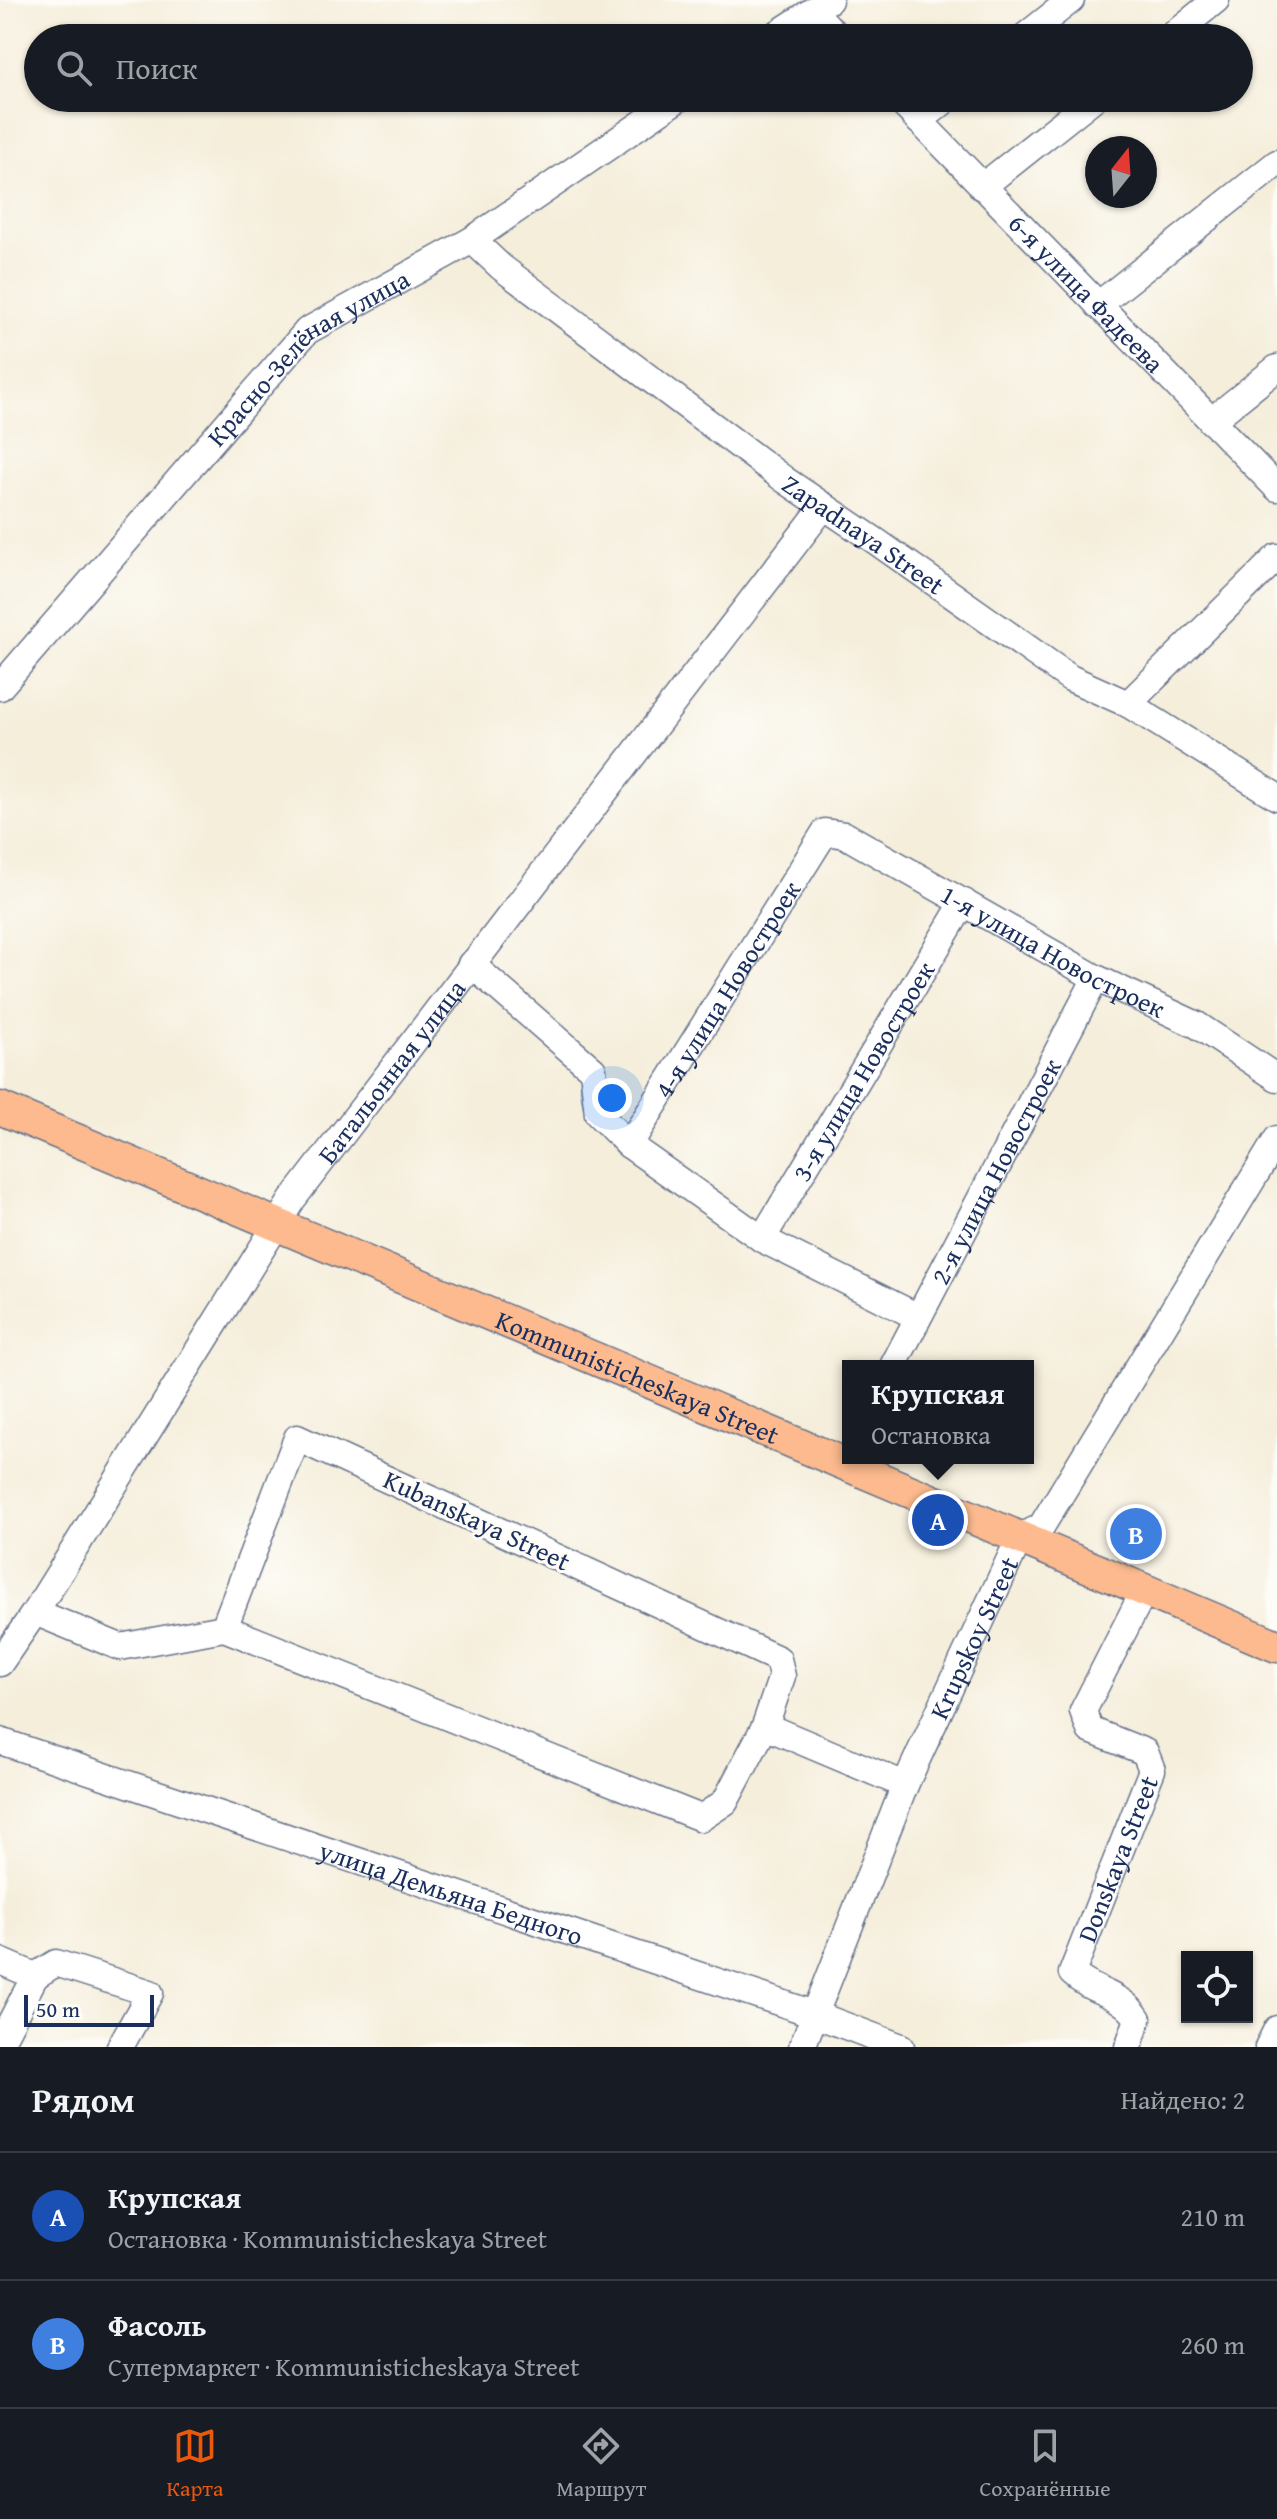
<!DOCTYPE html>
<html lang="ru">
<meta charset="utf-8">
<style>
:root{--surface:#171b24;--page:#242831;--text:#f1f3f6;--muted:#9ea1a6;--line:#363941;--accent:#ea580c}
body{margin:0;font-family:"Gentium Book Plus",serif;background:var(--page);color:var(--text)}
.controls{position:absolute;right:24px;bottom:24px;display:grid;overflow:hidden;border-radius:0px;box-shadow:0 2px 6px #0004}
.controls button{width:72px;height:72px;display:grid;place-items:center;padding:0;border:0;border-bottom:2px solid var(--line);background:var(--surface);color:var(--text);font:40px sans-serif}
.compass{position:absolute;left:1085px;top:136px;width:72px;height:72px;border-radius:50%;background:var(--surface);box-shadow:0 2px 6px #0004;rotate:17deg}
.scale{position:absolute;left:24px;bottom:20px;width:130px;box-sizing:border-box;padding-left:8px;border:4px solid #1b2f5e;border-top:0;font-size:22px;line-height:28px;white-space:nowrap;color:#1b2f5e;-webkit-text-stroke:6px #fdfcf7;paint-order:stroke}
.you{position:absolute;left:612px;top:1098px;width:28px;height:28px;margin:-20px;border:6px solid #fff;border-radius:50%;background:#1a73e8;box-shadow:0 0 0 12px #1a73e833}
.badge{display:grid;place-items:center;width:52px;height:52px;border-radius:50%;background:var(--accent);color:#fff;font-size:26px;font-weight:700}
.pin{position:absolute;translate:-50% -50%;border:4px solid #fff;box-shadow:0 2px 8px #0006}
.popup{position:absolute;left:842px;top:1360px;width:192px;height:104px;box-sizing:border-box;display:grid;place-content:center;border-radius:0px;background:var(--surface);filter:drop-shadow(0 2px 6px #0005);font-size:26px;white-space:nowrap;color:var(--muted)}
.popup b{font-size:30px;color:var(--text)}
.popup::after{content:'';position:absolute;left:50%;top:100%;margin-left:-16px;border:16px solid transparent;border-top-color:var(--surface)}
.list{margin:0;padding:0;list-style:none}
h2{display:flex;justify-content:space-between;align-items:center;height:104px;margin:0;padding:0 32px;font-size:34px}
h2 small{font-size:26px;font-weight:400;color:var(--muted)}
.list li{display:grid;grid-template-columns:52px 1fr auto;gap:24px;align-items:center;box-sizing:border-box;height:128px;padding:0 32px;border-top:2px solid var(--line)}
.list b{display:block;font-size:30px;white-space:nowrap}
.list p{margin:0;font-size:26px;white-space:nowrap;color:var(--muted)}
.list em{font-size:26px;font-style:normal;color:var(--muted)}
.icon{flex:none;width:44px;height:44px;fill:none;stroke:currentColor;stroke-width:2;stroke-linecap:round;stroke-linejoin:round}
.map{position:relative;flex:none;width:1277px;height:2047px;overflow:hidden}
.search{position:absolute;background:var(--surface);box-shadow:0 2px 6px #0004;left:24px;right:24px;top:24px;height:88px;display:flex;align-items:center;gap:20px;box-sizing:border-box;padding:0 28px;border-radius:44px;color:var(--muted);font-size:30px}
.sheet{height:360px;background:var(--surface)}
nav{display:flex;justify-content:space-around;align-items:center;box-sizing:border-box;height:112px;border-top:2px solid var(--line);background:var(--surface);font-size:22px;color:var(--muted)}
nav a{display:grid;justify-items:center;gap:4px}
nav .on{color:var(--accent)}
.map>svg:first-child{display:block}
</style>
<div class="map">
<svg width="1277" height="2047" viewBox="0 0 1277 2047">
<rect width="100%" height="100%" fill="#fdfcf7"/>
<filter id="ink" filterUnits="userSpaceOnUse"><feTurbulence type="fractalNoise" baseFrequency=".0125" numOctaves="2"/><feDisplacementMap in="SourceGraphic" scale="16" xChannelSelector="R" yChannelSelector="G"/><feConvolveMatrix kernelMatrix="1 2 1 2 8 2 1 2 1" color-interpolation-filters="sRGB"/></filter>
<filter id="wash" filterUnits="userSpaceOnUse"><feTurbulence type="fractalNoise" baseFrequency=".006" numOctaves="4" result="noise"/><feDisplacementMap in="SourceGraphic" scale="32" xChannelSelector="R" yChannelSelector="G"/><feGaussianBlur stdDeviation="1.8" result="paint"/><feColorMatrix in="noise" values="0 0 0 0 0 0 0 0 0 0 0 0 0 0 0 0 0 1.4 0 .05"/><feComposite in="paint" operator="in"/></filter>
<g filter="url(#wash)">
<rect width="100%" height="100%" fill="#f5eedb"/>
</g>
<g filter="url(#ink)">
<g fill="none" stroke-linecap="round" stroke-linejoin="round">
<!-- minor casing -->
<g stroke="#67728a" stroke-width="29">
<g id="minor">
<path d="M813,11L839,38"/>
<path d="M771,38L829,0"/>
<path d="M1023,38L1071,0"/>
<path d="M1169,38L1216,0"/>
<path id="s1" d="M897,98L1277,488"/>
<path d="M919,121L948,98"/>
<path d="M982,187L1094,98"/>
<path id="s2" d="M472,240L501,267L785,480L877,542L1070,678L1128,704L1277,797"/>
<path d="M1098,305L1277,163"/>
<path d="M1211,421L1277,368"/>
<path id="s3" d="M0,687L307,331L472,240L679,98"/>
<path d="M1128,704L1277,557"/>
<path d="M471,964L593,1070L598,1114L629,1145L762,1239L918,1317"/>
<path id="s4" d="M629,1145L825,832L845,835L1096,978L1197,1025L1277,1078"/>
<path id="s5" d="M762,1239L964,902"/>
<path id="s6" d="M893,1366L1096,978"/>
<path d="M35,1612L120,1647L224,1628L701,1818L725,1802L765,1726L782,1676L778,1659L297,1438L224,1628"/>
<path id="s7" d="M0,1663L35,1612L292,1200L824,506"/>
<path d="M765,1726L905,1785"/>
<path id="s8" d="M0,1741L814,2014L901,2047"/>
<path d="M0,1961L35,1976"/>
<path d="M0,2043L35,1976L56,1963L150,1993L120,2047"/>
<path id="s9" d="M802,2047L905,1785L1020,1537L1041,1527L1277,1139"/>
<path id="s10" d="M1128,2047L1138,2019C1121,1992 1094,1994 1072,1973L1152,1770L1145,1752L1090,1730L1083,1711L1145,1589"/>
<path d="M1268,2047L1277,2029"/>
</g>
</g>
<!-- major casing -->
<g stroke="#67728a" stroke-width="35">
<g id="major">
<path id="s11" d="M0,1108L1277,1646"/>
</g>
</g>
<!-- minor -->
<use href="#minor" stroke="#fff" stroke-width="26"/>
<!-- major -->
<use href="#major" stroke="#fcba8e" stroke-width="32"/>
</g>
</g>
<g text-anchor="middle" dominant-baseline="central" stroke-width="6" stroke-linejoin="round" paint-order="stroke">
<!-- street labels -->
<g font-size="26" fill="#1b2f5e" stroke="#fdfcf7">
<text stroke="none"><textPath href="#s1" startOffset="272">6-я улица Фадеева</textPath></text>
<text stroke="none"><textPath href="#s3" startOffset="454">Красно-Зелёная улица</textPath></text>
<text stroke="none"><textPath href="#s2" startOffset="490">Zapadnaya Street</textPath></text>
<text stroke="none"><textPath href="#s4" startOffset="628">1-я улица Новостроек</textPath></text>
<text stroke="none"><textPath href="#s4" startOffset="184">4-я улица Новостроек</textPath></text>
<text stroke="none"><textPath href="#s7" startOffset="710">Батальонная улица</textPath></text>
<text stroke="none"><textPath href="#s5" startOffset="196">3-я улица Новостроек</textPath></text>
<text stroke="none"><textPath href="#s6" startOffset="220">2-я улица Новостроек</textPath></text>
<text stroke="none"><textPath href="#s11" startOffset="692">Kommunisticheskaya Street</textPath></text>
<text transform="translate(477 1520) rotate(25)">Kubanskaya Street</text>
<text stroke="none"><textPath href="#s9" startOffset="444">Krupskoy Street</textPath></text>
<text stroke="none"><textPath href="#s10" startOffset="234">Donskaya Street</textPath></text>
<text stroke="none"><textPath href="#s8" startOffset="476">улица Демьяна Бедного</textPath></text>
</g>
</g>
</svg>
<div class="controls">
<button><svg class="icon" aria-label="locate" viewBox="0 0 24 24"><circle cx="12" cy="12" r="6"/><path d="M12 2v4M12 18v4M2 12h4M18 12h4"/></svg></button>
</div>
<svg class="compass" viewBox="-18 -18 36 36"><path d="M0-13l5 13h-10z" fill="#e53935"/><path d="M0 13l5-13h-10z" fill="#9ea1a6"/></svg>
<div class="scale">50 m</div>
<div class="you"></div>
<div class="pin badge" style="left:938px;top:1520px;background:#1a4fb4">A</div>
<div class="popup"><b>Крупская</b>Остановка</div>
<div class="pin badge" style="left:1136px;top:1534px;background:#3f7fe0">B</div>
<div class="search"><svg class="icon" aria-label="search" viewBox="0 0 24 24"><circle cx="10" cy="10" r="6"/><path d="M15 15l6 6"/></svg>Поиск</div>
</div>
<section class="sheet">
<h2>Рядом<small>Найдено: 2</small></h2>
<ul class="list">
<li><span class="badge" style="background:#1a4fb4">A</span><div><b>Крупская</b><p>Остановка · Kommunisticheskaya Street</p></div><em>210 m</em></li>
<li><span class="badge" style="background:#3f7fe0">B</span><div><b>Фасоль</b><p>Супермаркет · Kommunisticheskaya Street</p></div><em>260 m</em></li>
</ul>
</section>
<nav>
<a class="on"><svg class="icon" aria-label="map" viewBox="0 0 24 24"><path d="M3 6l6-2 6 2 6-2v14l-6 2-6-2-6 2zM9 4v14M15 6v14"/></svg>Карта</a>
<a><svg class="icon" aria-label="directions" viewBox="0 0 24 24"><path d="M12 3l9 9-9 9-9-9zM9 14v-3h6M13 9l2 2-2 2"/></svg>Маршрут</a>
<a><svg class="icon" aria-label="saved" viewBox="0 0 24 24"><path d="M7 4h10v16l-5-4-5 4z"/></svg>Сохранённые</a>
</nav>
